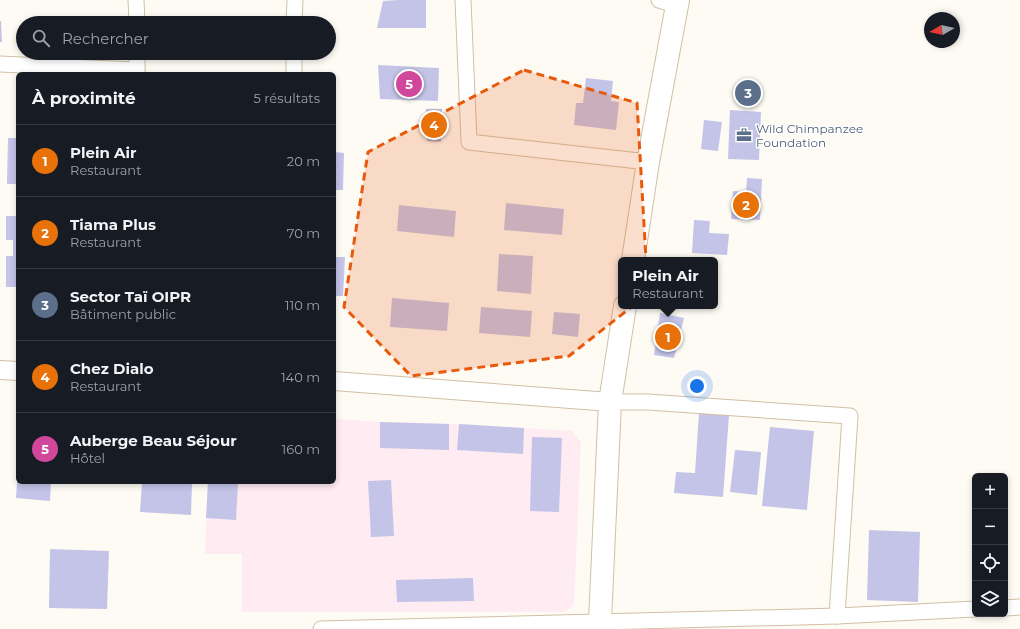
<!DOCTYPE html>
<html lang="fr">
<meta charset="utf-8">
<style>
:root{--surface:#171b24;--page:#242831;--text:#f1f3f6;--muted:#9ea1a6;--line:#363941;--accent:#d93025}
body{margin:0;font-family:Montserrat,sans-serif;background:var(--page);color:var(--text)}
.controls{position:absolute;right:12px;bottom:12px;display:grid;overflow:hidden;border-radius:6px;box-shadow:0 2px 6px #0003}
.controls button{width:36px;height:36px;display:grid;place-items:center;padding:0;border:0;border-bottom:1px solid var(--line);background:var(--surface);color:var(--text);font:20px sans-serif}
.compass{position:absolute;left:924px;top:12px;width:36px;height:36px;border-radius:50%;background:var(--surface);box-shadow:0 2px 6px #0003;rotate:261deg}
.you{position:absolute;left:697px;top:386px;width:14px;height:14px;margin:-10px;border:3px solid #fff;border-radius:50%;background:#1a73e8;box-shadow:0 0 0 6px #1a73e833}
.badge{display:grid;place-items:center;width:26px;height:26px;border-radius:50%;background:var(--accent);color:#fff;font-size:13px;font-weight:700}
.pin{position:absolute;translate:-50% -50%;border:2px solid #fff;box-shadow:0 1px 4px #0006}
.popup{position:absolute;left:618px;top:257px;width:100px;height:52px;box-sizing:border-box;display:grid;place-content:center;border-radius:6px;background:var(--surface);filter:drop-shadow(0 1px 3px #0005);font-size:13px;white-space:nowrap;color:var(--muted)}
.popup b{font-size:15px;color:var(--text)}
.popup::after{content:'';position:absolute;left:50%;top:100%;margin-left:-8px;border:8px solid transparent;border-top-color:var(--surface)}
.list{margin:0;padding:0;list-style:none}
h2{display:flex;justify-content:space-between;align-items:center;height:52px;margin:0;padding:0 16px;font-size:17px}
h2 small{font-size:13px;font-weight:400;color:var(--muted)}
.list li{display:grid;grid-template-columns:26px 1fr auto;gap:12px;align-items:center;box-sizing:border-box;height:72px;padding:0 16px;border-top:1px solid var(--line)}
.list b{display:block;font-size:15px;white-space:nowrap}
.list p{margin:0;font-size:13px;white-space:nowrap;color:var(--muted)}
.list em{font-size:13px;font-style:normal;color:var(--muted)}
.icon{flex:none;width:22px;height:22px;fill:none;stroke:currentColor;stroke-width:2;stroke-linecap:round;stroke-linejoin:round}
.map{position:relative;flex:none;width:1020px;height:629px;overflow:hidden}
.search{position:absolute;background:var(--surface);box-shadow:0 2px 6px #0003;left:16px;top:16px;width:320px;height:44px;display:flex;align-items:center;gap:10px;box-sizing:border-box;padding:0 14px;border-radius:22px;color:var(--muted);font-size:15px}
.panel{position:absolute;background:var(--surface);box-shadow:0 2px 6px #0003;left:16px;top:72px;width:320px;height:412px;border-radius:6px}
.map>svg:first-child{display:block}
</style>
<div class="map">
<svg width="1020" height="629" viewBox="0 0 1020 629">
<rect width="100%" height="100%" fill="#fefbf5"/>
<!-- education -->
<path fill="#ffebf2" d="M334,419L381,422L459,424L572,431L581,442L574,605L565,612H242V554H205L208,482H334Z"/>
<!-- building -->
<g fill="#c3c4e8">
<path d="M398,0H426V28H377L383,1Z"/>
<path d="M0,21H1L2,42H0Z"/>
<path d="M378,65L439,68L438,101L380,99Z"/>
<path d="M586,78L613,81L611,101L619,102L616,130L574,125L576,103H583Z"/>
<rect x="334" y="99" width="2" height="45"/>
<path d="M426,109H442L441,142L427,141Z"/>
<path d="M730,110L761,112L759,160L728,159Z"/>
<path d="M704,120L722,122L718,151L701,149Z"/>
<path d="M8,138H18V184H7Z"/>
<path d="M334,152L344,153L343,190H334Z"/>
<path d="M747,178L762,179L760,220L731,219L733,191L746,192Z"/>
<path d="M506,203L564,209L562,235L504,230Z"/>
<path d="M399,205L456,211L454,237L397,231Z"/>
<path d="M6,216H18V287H6V256H13V240H6Z"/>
<path d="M694,220L710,221L709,233L729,234L727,255L692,253Z"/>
<path d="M499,254L533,256L531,294L497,291Z"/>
<path d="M334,257H345L343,296H334Z"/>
<path d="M392,298L449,303L447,331L390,327Z"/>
<path d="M481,307L532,311L530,337L479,333Z"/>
<path d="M554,312L580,314L578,337L552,334Z"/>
<path d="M660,313L684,318L674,358L654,355Z"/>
<path d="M699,413L729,415L723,497L674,493L676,472L695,473Z"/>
<path d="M380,422L449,424V450L380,448Z"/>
<path d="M459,424L524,428L523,454L457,450Z"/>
<path d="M770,427L814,431L807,510L762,506Z"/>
<path d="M532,437L562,438L559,512L530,511Z"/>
<path d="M735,450L761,452L757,495L730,492Z"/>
<path d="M391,480L394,536L371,537L368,481Z"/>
<path d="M17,482H51L50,501L16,498Z"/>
<path d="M142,482H192L191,515L140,512Z"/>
<path d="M208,482H238L236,520L206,518Z"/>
<path d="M869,530L920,532L918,602L867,600Z"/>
<path d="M50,549L109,551L107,609L49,608Z"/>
<path d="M473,578L474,601L397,602L396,580Z"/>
</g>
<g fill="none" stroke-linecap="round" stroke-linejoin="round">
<!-- minor casing -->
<g stroke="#d0c0a4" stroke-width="17">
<g id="minor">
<path d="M136,0L137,23"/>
<path d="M463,0L469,142L648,162"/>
<path d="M659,0L676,5"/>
<path d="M294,23L295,0"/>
<path d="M137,53V74"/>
<path d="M0,64L137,70"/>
<path d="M294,74V53"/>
<path d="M610,402H648L850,416L837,616"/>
<path d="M1005,608L1020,607"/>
<path d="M321,629L837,616L975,609"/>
</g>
</g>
<!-- tertiary casing -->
<g stroke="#d0c0a4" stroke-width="20">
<g id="tertiary">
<path d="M0,370L18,371"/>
<path d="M334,381L610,402"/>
</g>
</g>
<!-- primary casing -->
<g stroke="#d0c0a4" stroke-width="24">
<g id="primary">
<path d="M633,260L648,162L678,0"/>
<path d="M601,629L600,621L610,402L625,306"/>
</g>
</g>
<!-- minor -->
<use href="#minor" stroke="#fff" stroke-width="15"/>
<!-- tertiary -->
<use href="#tertiary" stroke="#fff" stroke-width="18"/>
<!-- primary -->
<use href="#primary" stroke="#fff" stroke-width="22"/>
</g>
<!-- marked area -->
<path fill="#e8590c" fill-opacity="0.2" stroke="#e8590c" stroke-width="3" stroke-dasharray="8 5" stroke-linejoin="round" d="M524,70L637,103L648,294L569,356L411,376L344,307L368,152Z"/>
<!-- icons -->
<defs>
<g id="office-bare" transform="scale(1.2)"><path d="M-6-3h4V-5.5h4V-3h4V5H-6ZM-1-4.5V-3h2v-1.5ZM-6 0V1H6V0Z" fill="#5c6f8a" stroke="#fff" stroke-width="2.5" paint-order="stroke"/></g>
</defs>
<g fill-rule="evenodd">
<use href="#office-bare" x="744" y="135"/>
</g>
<g text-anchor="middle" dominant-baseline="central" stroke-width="3" stroke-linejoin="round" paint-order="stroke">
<!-- service labels -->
<g font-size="12" fill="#4e5e75" stroke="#fff" text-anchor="start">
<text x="756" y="128">Wild Chimpanzee<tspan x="756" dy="14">Foundation</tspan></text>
</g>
</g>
</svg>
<div class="controls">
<button>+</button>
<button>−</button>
<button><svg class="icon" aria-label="locate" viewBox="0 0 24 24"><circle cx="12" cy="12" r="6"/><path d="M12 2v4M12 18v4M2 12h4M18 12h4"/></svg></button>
<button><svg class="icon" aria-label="layers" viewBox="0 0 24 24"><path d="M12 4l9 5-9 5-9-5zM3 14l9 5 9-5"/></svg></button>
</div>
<svg class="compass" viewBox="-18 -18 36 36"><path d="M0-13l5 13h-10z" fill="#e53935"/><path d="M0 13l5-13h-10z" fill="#9ea1a6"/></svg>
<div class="you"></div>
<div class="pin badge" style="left:668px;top:337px;background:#e8710a">1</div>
<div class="popup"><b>Plein Air</b>Restaurant</div>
<div class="pin badge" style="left:746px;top:205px;background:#e8710a">2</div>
<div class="pin badge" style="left:748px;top:93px;background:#5c6f8a">3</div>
<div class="pin badge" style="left:434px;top:125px;background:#e8710a">4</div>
<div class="pin badge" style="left:409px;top:84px;background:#d1479c">5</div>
<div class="search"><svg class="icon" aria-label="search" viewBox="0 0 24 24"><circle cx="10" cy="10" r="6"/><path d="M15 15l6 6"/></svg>Rechercher</div>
<section class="panel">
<h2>À proximité<small>5 résultats</small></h2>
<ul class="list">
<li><span class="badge" style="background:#e8710a">1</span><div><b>Plein Air</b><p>Restaurant</p></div><em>20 m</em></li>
<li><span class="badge" style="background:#e8710a">2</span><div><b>Tiama Plus</b><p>Restaurant</p></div><em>70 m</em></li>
<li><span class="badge" style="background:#5c6f8a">3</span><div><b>Sector Taï OIPR</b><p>Bâtiment public</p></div><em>110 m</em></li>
<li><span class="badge" style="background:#e8710a">4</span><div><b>Chez Dialo</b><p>Restaurant</p></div><em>140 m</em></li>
<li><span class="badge" style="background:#d1479c">5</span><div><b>Auberge Beau Séjour</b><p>Hôtel</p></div><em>160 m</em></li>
</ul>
</section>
</div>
